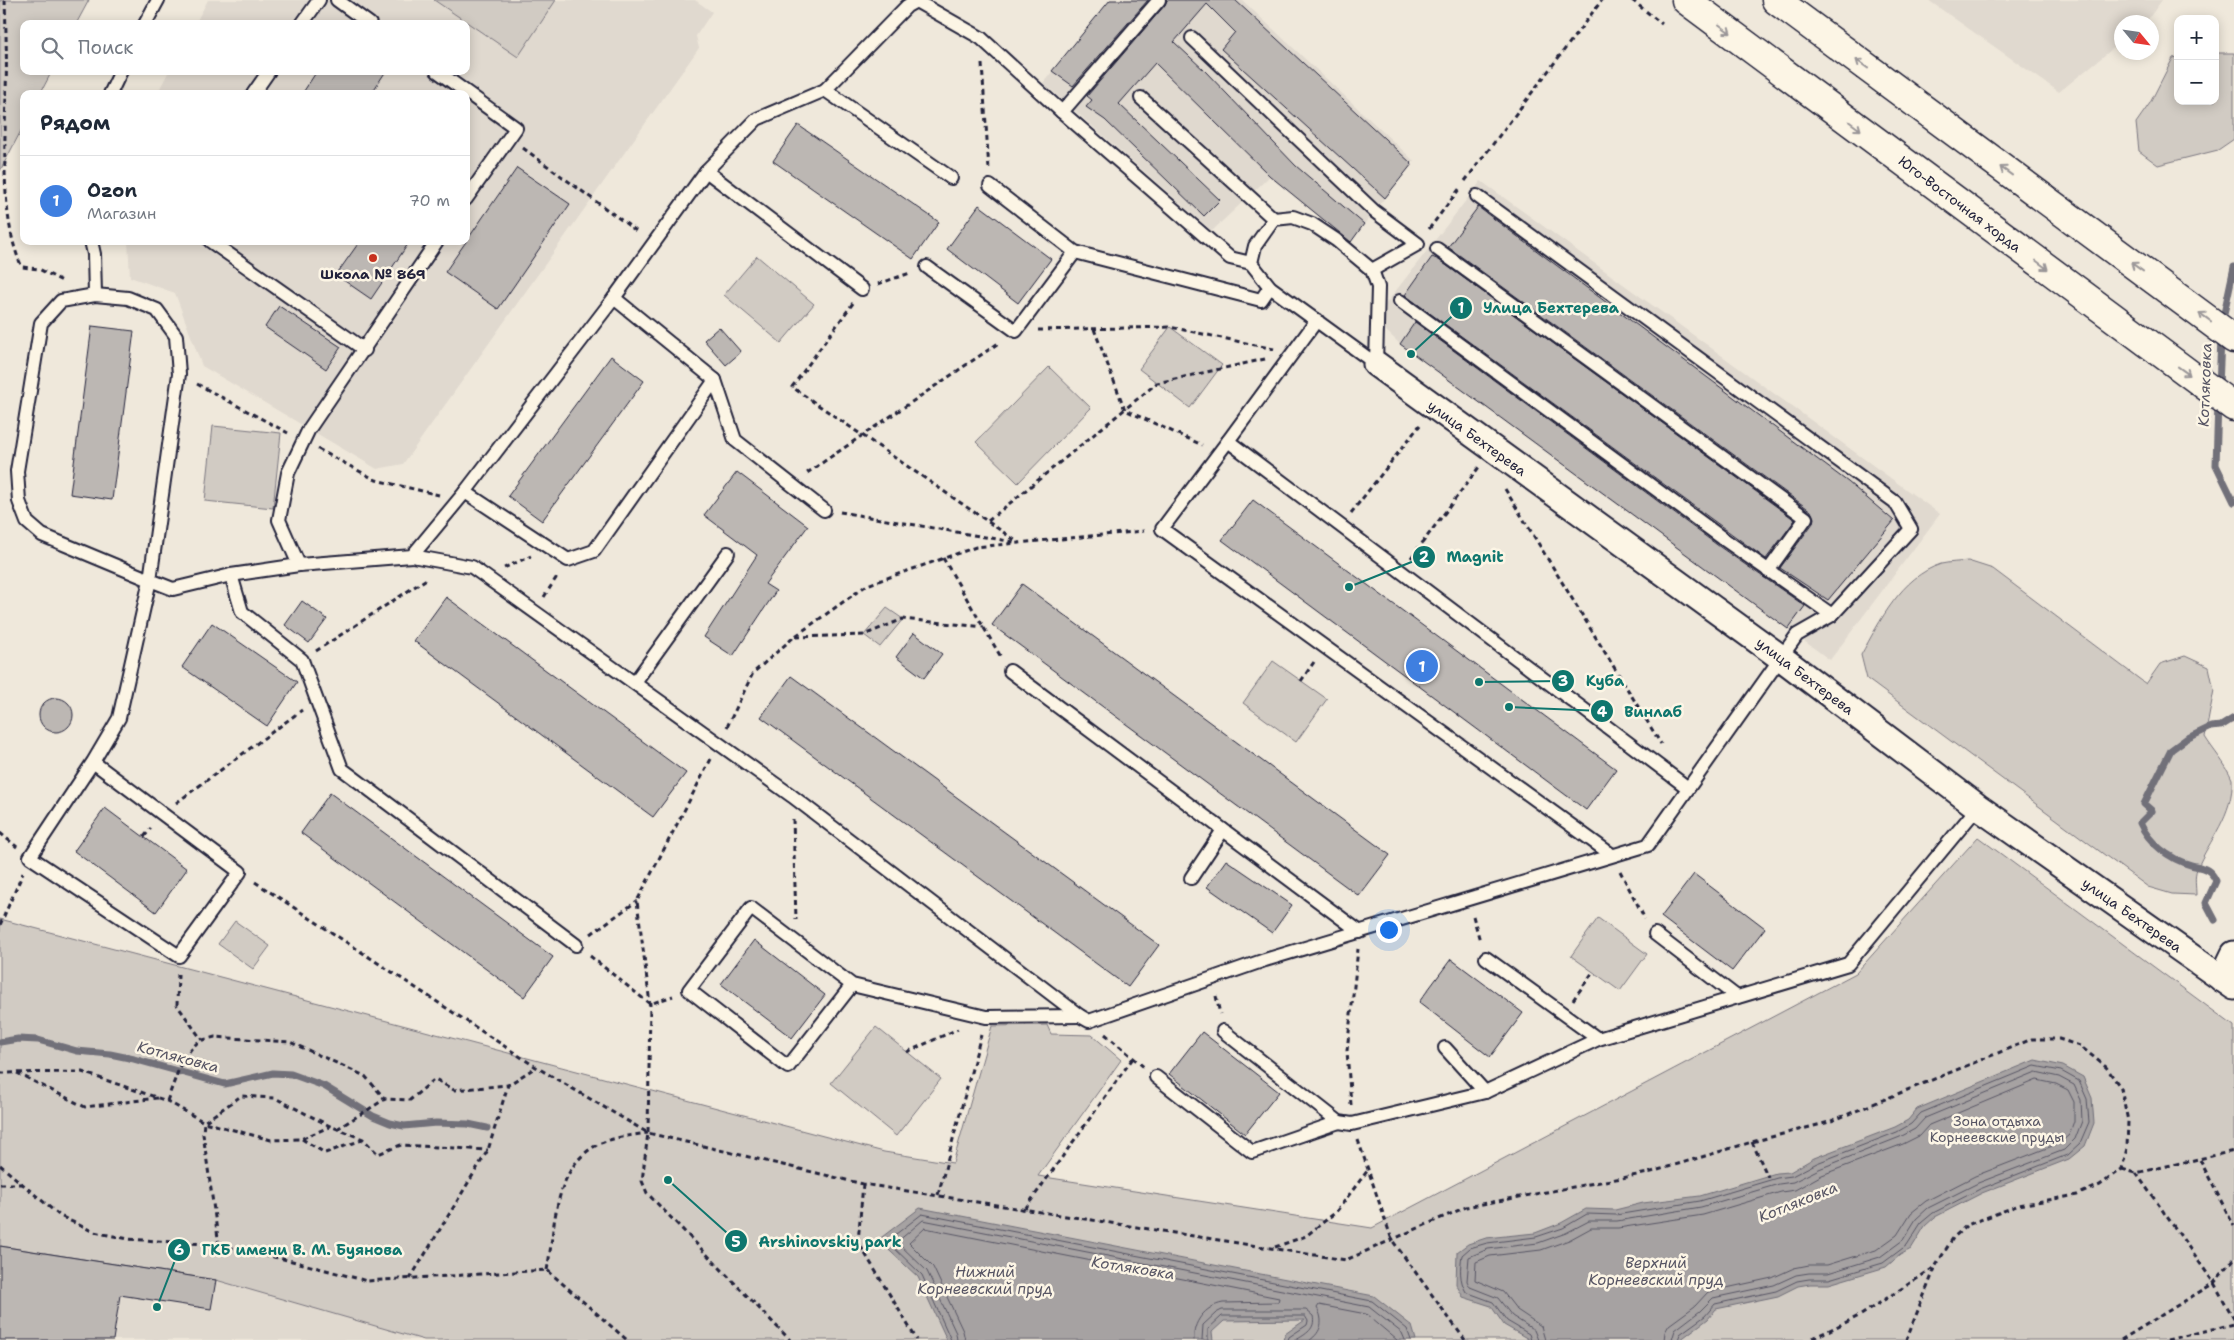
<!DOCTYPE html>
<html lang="ru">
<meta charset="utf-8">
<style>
:root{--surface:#fff;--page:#f2f2f3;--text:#1f2937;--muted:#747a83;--line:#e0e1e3;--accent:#7c3aed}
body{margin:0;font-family:"Shantell Sans",sans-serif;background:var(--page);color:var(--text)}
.controls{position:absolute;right:15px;top:15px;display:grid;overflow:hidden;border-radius:10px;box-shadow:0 2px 12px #0003}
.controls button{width:45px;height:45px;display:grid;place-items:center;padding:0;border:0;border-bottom:1px solid var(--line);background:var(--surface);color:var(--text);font:25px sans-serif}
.compass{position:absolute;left:2114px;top:15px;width:45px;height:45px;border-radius:50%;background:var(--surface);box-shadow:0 2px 12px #0003;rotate:119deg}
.you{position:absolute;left:1388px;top:929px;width:18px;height:18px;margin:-12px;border:4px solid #fff;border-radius:50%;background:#1a73e8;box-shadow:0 0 0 8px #1a73e833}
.badge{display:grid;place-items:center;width:32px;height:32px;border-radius:50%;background:var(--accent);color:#fff;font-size:16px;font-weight:700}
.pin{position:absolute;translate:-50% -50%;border:2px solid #fff;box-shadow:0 1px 5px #0006}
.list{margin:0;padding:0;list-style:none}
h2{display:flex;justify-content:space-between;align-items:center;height:65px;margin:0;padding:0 20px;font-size:21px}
h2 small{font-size:16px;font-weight:400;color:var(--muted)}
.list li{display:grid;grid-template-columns:32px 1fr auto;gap:15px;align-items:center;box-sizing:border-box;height:90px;padding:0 20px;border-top:1px solid var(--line)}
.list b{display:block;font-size:19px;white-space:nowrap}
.list p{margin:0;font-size:16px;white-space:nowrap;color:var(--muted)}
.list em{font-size:16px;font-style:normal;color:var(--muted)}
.icon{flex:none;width:28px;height:28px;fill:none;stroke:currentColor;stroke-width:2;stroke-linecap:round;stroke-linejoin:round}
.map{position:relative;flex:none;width:2234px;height:1340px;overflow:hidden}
.search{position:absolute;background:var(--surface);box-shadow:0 2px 12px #0003;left:20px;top:20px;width:450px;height:55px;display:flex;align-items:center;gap:12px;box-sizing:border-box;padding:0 18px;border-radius:10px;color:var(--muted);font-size:19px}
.panel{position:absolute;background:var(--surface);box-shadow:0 2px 12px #0003;left:20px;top:90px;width:450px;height:155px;border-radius:10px}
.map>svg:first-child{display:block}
</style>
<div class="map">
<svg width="2234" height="1340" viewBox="0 0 2234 1340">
<rect width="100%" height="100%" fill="#efe8db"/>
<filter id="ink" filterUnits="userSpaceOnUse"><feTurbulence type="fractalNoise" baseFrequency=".02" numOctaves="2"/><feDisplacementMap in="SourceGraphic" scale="10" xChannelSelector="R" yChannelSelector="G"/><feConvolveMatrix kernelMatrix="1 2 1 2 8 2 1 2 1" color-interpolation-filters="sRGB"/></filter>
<g filter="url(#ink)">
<!-- built -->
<g fill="#e0d9cf">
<path d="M208,0H695L712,12L696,36L699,48L403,464L377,469L202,366L175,293L130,277L128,241H466V94H157L169,71H466V24H195Z"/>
<path d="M1110,0H1242L1414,161L1350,242L1270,176L1212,231L1043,83Z"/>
<path d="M1928,0H2162L2146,22H2122L2121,42L2059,92Z"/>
<path d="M1481,181L1940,514L1830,660L1400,344L1383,328L1381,310Z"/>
<path d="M0,1246L216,1280L424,1340H0Z"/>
</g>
<!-- green -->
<g fill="#d1cbc3" stroke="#7a767f">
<path d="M0,0H89L76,24H24V71H52L40,94H24V125L0,171Z"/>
<path d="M434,0H556L518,57Z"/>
<path d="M2215,53H2234V139L2218,150L2158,165L2139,151L2136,123L2150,103L2173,58L2178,57V101H2215Z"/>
<path d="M757,256L814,304L781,343L724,295Z"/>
<path d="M1170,327L1222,365L1190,408L1139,369Z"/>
<path d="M1049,367L1091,408L1018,483L976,442Z"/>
<path d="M213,426L281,433L273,508L205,501Z"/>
<path d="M1968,561L1993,569L2146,684L2160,664L2185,656L2209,667L2214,690L2205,737C2213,750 2226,764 2232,779C2234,814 2209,840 2197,869C2194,876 2196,887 2196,895L2172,894L2148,887L1867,679L1861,655C1880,621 1901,577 1941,564C1950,562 1960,562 1968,561Z"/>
<path d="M887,608L903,619L880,647L864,635Z"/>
<path d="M1273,661L1327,699L1296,742L1243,703Z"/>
<path d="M1978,837L2234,1026V1340H424L216,1280L0,1246V919L884,1152L953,1163L992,1026L1047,1025L1051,1034L1092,1035L1121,1060L1038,1176L1372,1228L1856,973Z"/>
<path d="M1598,918L1647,954L1620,991L1571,956Z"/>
<path d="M235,921L270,946L253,969L218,944Z"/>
<path d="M876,1027L941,1079L896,1136L831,1083Z"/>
</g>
<!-- water -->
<g fill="#a6a2a2" stroke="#716f79">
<path d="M2035,1060L2063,1066L2083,1077L2092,1098L2094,1123L2085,1146L2069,1159L1982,1193L1935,1217L1925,1226L1911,1249L1900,1255L1886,1267L1829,1284H1810L1798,1286L1778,1296L1716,1309L1708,1319L1680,1340H1530L1504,1325L1491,1306L1463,1297L1456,1284L1457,1252L1468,1244L1486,1238L1535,1233L1561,1223L1586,1209L1615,1210L1643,1203L1700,1196L1776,1173L1790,1172L1814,1158L1895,1127L1908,1120L1917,1109Z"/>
<path d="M920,1208L1374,1296L1412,1326L1416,1340H1283L1285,1334L1305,1320L1224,1321L1212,1332L1213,1340H947L918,1277L878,1240Z"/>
</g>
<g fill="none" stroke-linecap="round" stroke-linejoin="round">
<!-- shore -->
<g stroke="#575564" stroke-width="1">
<path d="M951,1340L922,1275L887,1241L922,1214L1372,1301L1407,1329L1411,1340"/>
<path d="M957,1340L956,1333L927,1271L897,1242L923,1220L1369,1307L1402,1333L1405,1340"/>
<path d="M965,1340L963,1331L933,1267L909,1243L925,1228L1279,1298L1278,1302L1223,1303C1205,1306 1192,1323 1194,1340"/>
<path d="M1202,1340L1203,1325L1216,1313L1222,1310H1306L1313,1316C1316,1329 1306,1334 1296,1340"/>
<path d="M1208,1340V1329L1222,1316H1305L1308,1321L1307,1325L1289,1337L1288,1340"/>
<path d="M1310,1340C1322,1332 1324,1320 1317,1308L1319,1305L1366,1314L1397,1340"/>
<path d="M1531,1340L1529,1334L1507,1321L1493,1302L1466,1292C1459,1280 1460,1268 1462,1255L1470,1248L1487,1243L1536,1237L1563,1228L1587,1214L1616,1215L1700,1201L1777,1178L1792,1176L1817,1163L1897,1132L1911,1124L1921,1113L2035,1066L2061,1071L2079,1081L2087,1099L2089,1122L2080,1143L2067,1155L1980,1189L1933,1213L1921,1223L1907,1245L1883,1263L1829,1279H1809L1797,1281L1776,1291L1715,1304L1705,1316L1680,1334L1678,1340"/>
<path d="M1538,1340L1534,1330L1512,1316L1498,1298L1470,1287L1467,1281L1469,1257L1488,1249L1538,1243L1566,1233L1589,1221H1617L1701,1207L1779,1184L1793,1182L1819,1169L1900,1137L1915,1129L1925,1118L2036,1072L2059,1077L2074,1085L2081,1100L2082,1121L2075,1139L2064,1150L1978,1183L1928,1208L1916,1219L1903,1240L1880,1257L1828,1273H1809L1796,1275L1774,1285L1713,1298L1700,1311L1675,1330L1672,1340"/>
<path d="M1545,1340L1541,1326L1517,1310L1503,1292L1475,1280L1476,1262L1490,1256L1541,1250L1569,1240L1591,1228H1618L1703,1215L1781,1192L1795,1190L1822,1175L1903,1144L1919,1136L1929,1125L2037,1080L2056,1084L2068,1090L2074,1102V1121L2069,1135L2060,1143L1975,1176L1926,1201L1911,1213L1897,1235L1876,1250L1827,1265H1809L1794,1268L1772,1278L1708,1292L1695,1306L1669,1325L1665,1332L1664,1340"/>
</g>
<!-- stream -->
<g stroke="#716f79" stroke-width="7">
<path d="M2222,323L2234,267"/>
<path d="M2219,387L2221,338"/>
<path d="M2218,403L2216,465L2234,502"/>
<path d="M2215,920L2206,903L2216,881C2210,868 2203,868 2191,865C2169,859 2149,843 2140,823L2152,811L2144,804L2171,750L2186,739L2211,727L2221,726L2234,718"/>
<path d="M0,1042L18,1039L38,1040L77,1051L110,1054L134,1059L225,1084L273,1073L291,1074L324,1086L373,1116L390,1123L404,1126L436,1123L468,1124L487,1128"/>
</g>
</g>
<!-- building -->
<g fill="#bcb7b3" stroke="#22223b">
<path d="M1110,0H1148L1073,86L1052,71Z"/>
<path d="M1167,0H1235L1412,164L1385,198L1221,49L1235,32L1207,4L1174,42L1205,71L1296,166L1364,224L1351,242L1270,176L1155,63L1119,104L1220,200L1204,216L1105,120L1086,107L1092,100L1087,96L1165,5Z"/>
<path d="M317,71H386L371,94H302Z"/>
<path d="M798,125L939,222L913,259L773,161Z"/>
<path d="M517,168L570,204L498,309L445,272Z"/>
<path d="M979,205L1051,259L1018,303L947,249Z"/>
<path d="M1478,207L1848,482L1894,521L1828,600L1780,568L1813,523L1814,518L1811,511L1448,247Z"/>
<path d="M360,241H410L371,299L336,275Z"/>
<path d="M1432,257L1439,260L1795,520L1766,559L1405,295Z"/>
<path d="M279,306L341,347L326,369L265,327Z"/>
<path d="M1415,322L1720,547L1805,606L1788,629L1400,344Z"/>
<path d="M92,326L134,331L112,500L70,494Z"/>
<path d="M719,327L741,352L726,365L704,340Z"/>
<path d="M611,356L644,381L542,521L508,496Z"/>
<path d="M737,472L808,526L765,584L776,591L733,656L704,637L757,555L704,515Z"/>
<path d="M1253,500L1616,769L1586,810L1222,540Z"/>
<path d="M1022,584L1390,855L1359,896L992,625Z"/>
<path d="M446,597L686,773L653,817L414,641Z"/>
<path d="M302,601L327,619L309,643L285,625Z"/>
<path d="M212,623L297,682L267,726L182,667Z"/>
<path d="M914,633L942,654L924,678L896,657Z"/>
<path d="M791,676L1159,945L1128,987L761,717Z"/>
<circle cx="56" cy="715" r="17"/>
<path d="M330,793L553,957L524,997L301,833Z"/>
<path d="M105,808L187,869L156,912L74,851Z"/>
<path d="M1226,860L1292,905L1272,933L1207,887Z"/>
<path d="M1694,874L1765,928L1732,971L1661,917Z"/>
<path d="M754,940L825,995L792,1038L721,984Z"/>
<path d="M1451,959L1523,1013L1490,1057L1419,1002Z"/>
<path d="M1202,1032L1279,1092L1245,1134L1169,1074Z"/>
<path d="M0,1246L216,1280L211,1309L120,1295L113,1340H0Z"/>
</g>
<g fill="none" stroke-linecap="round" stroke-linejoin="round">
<!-- lane casing -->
<g stroke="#22223b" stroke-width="16">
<g id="lane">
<path d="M337,0L370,24"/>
<path d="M145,24L158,0"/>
<path d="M302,24L319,0"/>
<path d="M1192,38L1374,211L1418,244L1372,270"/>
<path d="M437,71L516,128L466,199"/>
<path d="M825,90L951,178"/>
<path d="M110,94L121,71"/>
<path d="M253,94L269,71"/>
<path d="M1141,98L1274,219"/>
<path d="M1062,112L1159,0"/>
<path d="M706,171L862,289"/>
<path d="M990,186L1075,252L1261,300L1270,287"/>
<path d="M1293,217L1312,224L1336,240L1372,270L1378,287L1376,364L1270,287L1251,263L1255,246L1274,219Z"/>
<path d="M91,241L94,254L95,295"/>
<path d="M210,241L365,350"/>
<path d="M1437,249L1806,518L1768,571"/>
<path d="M927,267L1016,331L1075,252"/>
<path d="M614,298L715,380L735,440L824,510"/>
<path d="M1400,301L1725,540L1832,615"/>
<path d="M715,380L594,551L568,560L465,492L614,298L706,171L757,119L825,90L907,6L916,1L981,38L1062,112L1230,258L1251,263"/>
<path d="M1228,441L1317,320"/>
<path d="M412,556L472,567L792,796L1080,1016L1089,1021L1265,960L1648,845L1797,635L1832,615L1911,529L1895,502L1477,196"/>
<path d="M299,565L279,520L288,473L309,429L437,241"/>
<path d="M231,575L242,612L302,660L342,769L576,945"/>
<path d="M1010,671L1360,932"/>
<path d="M635,682L728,553"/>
<path d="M93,762L240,872L179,956L30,857L93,762L119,718L150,580L179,374L176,336L157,310L128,298L95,295L61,301L41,323L17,471L19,501L27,522L42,535L150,580L173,589L231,575L299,565L412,556L465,492"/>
<path d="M1612,855L1162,529L1228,441L1688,788"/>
<path d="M1191,878L1223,830"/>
<path d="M1655,934L1737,997"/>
<path d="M1486,958L1598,1039"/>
<path d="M852,985L788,1067L689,990L751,908L852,985L986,1017L1080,1016"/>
<path d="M1223,1031L1339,1122L1352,1124L1485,1092L1598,1039L1848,964L1978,807"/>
<path d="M1445,1048L1485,1092"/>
<path d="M1156,1077L1252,1152L1339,1122"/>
</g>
</g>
<!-- street casing -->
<g stroke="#22223b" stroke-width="29">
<g id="street">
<path d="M1376,364L1780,657L1978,807L2234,987"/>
<path d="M2222,979L2234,954"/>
</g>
</g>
<!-- primary casing -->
<g stroke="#22223b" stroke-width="31">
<g id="primary">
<path d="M1686,0L2234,407"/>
<path d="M1776,0L2234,339"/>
</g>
</g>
<!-- path -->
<g stroke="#22223b" stroke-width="3" stroke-dasharray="5 4" stroke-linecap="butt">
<path d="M5,0C6,31 7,61 6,92C5,144 0,221 22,267L39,269L62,281"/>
<path d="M1632,0L1662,24"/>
<path d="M982,64L989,170"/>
<path d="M523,148L639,233"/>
<path d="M1465,181L1602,0"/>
<path d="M1429,229L1460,188"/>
<path d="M878,284L910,273"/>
<path d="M853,303L792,387L1019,543"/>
<path d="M1094,329L1125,410L1202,445"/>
<path d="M1038,330L1170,327L1274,349"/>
<path d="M197,384L288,433"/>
<path d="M318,449L376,480L439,495"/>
<path d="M807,473L1000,342"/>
<path d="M1505,489L1661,744"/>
<path d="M840,512L1014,542"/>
<path d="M1351,513L1420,425"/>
<path d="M988,521L1157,383L1265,359"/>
<path d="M943,558L1001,657"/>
<path d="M1411,558L1479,467"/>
<path d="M504,568L531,556"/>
<path d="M544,597L558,575"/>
<path d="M796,637L864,635L903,619L984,627"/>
<path d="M316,651L428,578"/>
<path d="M1301,681L1314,662"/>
<path d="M727,727L753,673L794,637L867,585L976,547L1144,531"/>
<path d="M711,759L637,901L650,1004L648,1133L642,1181L647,1193L790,1340"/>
<path d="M176,803L302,710"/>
<path d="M793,819L796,920"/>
<path d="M0,833L17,847"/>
<path d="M144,837L151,828"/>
<path d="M1620,871L1645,919"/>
<path d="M255,882L536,1067L648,1133L863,1184L1346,1260L1466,1207L1648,1173L1752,1142L1829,1122L2032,1039H2059L2080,1046L2106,1067L2121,1088L2128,1121L2127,1148L2122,1169L2100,1185L2077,1195L2019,1205L1967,1225L1953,1238L1935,1267L1861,1315L1809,1340"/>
<path d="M1473,916L1480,941"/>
<path d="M0,925L23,873"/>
<path d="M591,934L637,901"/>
<path d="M590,956L650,1004L673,996"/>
<path d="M178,974L177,1005L202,1040"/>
<path d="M1216,996L1220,1014"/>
<path d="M1573,1000L1593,972"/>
<path d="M1105,1034L1144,1067"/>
<path d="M907,1052L958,1029"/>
<path d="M0,1073L82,1072L167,1101L204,1122L241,1096L275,1098L330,1126L363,1139L378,1154L401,1145L488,1150"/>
<path d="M17,1073L85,1107L157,1098"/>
<path d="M167,1101L181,1063L191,1049L199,1041L215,1037L290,1042L365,1076L385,1099L410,1100L435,1079L454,1090L508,1085"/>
<path d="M1351,1105L1347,1051L1358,949"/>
<path d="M337,1129L385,1099"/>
<path d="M302,1139L325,1153L362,1140"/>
<path d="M1358,1140L1392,1240L1465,1340"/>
<path d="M1752,1142L1768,1177"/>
<path d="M2200,1160L2234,1226"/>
<path d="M0,1165L60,1216L94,1232L128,1239L219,1245L292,1261L367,1281L547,1270L627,1340"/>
<path d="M2122,1169L2136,1173L2234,1151"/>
<path d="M2136,1173L2214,1283L2234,1319"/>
<path d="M0,1184H22"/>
<path d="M863,1184L858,1242L917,1340"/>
<path d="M938,1195L981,1035"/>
<path d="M1025,1209L1133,1058"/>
<path d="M219,1245L203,1134L204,1122L271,1140L301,1139L329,1127"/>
<path d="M1275,1247L1306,1236L1336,1212L1368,1170"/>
<path d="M547,1270C555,1230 553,1173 592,1148C608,1137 629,1136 648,1133"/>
<path d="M410,1279L488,1150L508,1085L536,1067"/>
<path d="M1906,1340L1935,1268"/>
<path d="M2121,1340L2214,1283L2234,1259"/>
<path d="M2167,1340L2234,1324"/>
</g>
<!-- lane -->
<use href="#lane" stroke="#fcf5e5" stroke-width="12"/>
<!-- street -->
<use href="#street" stroke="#fcf5e5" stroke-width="25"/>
<!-- primary -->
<use href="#primary" stroke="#fcf5e5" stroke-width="28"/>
</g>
<!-- one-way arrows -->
<defs><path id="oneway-shaft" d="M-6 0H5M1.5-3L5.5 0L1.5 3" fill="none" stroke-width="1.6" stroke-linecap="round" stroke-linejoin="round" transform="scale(1.25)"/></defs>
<g stroke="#9a9698">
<use href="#oneway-shaft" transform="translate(1725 29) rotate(37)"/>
<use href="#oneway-shaft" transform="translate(1862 64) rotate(-144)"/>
<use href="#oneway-shaft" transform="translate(1855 126) rotate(37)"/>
<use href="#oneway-shaft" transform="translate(2006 171) rotate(-144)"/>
<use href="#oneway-shaft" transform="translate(2042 265) rotate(37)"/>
<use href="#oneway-shaft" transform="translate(2137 267) rotate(-144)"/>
<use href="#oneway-shaft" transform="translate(2205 317) rotate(-144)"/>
<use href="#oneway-shaft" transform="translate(2184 371) rotate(36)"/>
</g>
</g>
<!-- markers -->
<circle fill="#c8321e" stroke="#fcf5e5" stroke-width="2" cx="373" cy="258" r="5"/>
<g text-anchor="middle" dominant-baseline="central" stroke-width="5" stroke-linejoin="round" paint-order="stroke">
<!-- street labels -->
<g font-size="14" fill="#22223b" stroke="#fcf5e5">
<text transform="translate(1960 204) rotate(37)">Юго-Восточная хорда</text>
<text transform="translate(1477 438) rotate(36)">улица Бехтерева</text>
<text transform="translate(1805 676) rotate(37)">улица Бехтерева</text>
<text transform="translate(2132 915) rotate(35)">улица Бехтерева</text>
</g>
<!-- poi labels -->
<g font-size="14" font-weight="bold" fill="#22223b" stroke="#fcf5e5">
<text x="373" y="274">Школа № 869</text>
</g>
<!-- park labels -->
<g font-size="14" fill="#575564" stroke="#fcf5e5">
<text x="1997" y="1121">Зона отдыха<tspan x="1997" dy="16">Корнеевские пруды</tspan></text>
</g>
<!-- water labels -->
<g font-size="15" font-style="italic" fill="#575564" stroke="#fcf5e5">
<text transform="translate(2205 385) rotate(-88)">Котляковка</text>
<text transform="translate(178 1057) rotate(15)">Котляковка</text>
<text transform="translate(1798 1202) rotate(-22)">Котляковка</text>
<text x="1656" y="1263">Верхний<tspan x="1656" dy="17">Корнеевский пруд</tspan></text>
<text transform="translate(1133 1268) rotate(9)">Котляковка</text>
<text x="985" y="1272">Нижний<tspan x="985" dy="17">Корнеевский пруд</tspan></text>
</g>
</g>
<!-- callouts -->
<path fill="none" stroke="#0f766e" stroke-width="2" d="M1411 354L1461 308M1349 587L1424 557M1479 682L1563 681M1509 707L1602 711M668 1180L736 1241M157 1307L179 1250"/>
<g fill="#0f766e" stroke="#fcf5e5" stroke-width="2">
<circle cx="1411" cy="354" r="5"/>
<circle cx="1349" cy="587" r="5"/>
<circle cx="1479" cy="682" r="5"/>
<circle cx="1509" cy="707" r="5"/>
<circle cx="668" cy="1180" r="5"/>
<circle cx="157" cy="1307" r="5"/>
<circle cx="1461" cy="308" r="12"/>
<circle cx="1424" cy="557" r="12"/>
<circle cx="1563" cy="681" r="12"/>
<circle cx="1602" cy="711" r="12"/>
<circle cx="736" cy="1241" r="12"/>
<circle cx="179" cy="1250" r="12"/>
</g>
<g font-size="15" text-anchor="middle" font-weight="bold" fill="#fff">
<text x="1461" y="313">1</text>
<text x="1424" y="562">2</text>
<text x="1563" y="686">3</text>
<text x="1602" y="717">4</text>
<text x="736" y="1247">5</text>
<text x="179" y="1255">6</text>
</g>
<g font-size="15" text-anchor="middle" font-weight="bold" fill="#0f766e" stroke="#fcf5e5" stroke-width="5" stroke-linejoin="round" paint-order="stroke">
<text x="1551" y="313">Улица Бехтерева</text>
<text x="1475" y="562">Magnit</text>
<text x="1605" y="686">Куба</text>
<text x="1653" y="717">Винлаб</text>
<text x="830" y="1247">Arshinovskiy park</text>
<text x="302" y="1255">ГКБ имени В. М. Буянова</text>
</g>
</svg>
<div class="controls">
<button>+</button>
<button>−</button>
</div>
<svg class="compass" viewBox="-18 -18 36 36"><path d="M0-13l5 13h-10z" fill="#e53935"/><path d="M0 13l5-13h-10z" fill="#747a83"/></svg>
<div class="you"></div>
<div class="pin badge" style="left:1422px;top:666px;background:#3f7fe0">1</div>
<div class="search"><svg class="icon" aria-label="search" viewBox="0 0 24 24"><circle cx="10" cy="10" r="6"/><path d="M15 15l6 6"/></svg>Поиск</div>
<section class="panel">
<h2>Рядом<small></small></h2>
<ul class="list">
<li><span class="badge" style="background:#3f7fe0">1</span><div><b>Ozon</b><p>Магазин</p></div><em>70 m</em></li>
</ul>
</section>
</div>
